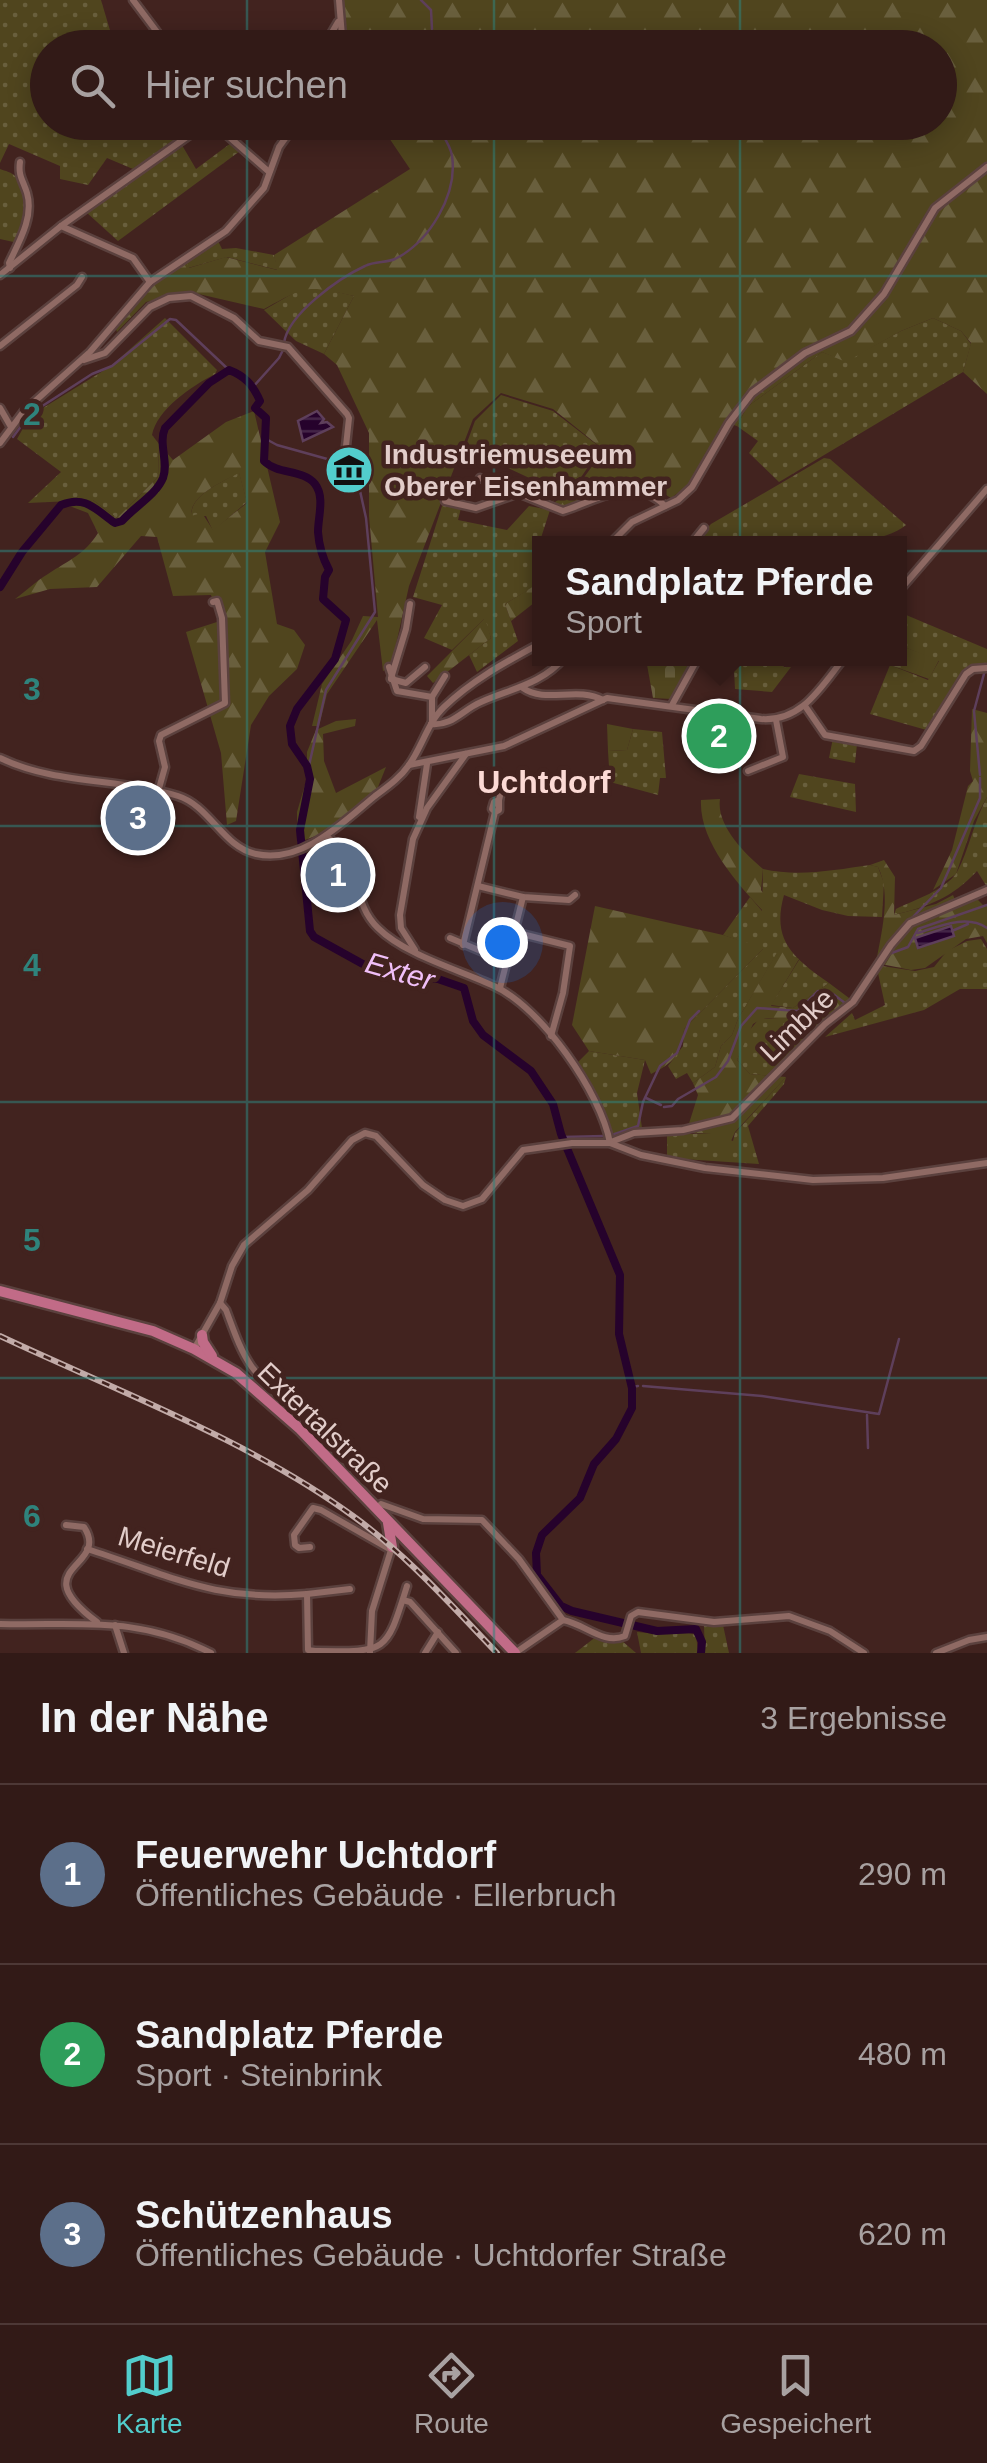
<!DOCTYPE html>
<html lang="de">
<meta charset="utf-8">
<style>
:root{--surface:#321a17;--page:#3d2724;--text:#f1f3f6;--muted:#a8a1a1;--line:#4d3836;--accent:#52cdcc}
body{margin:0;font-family:Helvetica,sans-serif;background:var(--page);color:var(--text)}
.you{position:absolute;left:502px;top:942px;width:35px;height:35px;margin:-25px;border:8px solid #fff;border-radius:50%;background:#1a73e8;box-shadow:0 0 0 15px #1a73e833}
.badge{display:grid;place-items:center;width:65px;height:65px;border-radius:50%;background:var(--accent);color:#fff;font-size:32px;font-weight:700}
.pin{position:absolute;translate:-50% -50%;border:5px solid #fff;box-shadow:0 2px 10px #0006}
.popup{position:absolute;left:532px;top:536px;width:375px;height:130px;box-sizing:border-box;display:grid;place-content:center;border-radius:0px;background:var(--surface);filter:drop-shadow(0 2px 8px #0005);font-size:32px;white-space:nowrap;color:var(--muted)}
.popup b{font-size:38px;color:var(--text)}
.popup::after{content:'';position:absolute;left:50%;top:100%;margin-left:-20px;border:20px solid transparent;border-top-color:var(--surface)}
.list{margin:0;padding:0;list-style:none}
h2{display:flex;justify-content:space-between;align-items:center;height:130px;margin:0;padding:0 40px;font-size:42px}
h2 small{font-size:32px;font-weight:400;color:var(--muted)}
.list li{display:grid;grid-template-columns:65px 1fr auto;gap:30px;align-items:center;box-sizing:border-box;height:180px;padding:0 40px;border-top:2px solid var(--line)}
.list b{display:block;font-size:38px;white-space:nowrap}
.list p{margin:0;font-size:32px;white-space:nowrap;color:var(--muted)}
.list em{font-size:32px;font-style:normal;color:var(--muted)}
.icon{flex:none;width:55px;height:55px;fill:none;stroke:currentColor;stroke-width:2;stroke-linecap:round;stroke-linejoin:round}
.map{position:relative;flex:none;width:987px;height:1653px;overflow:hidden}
.search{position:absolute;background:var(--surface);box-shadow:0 5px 25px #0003;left:30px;right:30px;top:30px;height:110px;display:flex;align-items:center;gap:25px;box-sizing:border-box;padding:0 35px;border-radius:55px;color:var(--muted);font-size:38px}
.sheet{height:670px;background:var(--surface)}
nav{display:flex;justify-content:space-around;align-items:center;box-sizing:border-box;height:140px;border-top:2px solid var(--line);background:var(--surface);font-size:28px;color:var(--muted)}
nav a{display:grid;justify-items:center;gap:5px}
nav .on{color:var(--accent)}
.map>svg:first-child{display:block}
</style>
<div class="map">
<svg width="987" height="1653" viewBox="0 0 987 1653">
<defs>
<pattern id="grass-dots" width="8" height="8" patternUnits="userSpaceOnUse" patternTransform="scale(2.5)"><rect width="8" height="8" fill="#50451e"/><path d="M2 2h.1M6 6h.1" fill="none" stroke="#695f3d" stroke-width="1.8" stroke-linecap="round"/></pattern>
<pattern id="forest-firs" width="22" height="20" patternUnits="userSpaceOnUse" patternTransform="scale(2.5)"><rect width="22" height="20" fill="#50451e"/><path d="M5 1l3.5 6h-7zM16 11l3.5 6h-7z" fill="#695f3d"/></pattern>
<pattern id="cemetery-stones" width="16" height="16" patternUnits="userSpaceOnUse" patternTransform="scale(2.5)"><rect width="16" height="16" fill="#50451e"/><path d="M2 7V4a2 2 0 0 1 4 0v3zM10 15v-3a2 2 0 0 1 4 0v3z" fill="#695f3d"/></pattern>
<pattern id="water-rules" width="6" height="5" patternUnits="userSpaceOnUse" patternTransform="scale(2.5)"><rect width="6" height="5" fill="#26022c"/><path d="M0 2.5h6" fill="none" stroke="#452649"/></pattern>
</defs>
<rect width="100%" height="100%" fill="#42231f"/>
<!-- grass -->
<g fill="url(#grass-dots)">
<path d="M0,0H101L115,47L48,48V122L169,123L196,169L231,143L240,151L118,241L86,212L140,172L107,158L88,185L60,179V166L9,144L0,163Z"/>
<path d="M0,169C5,171 12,172 16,177C32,191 26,226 18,243L0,239Z"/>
<path d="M218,241L222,249L236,248L274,255L278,270L227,257L188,268L185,260Z"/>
<path d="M313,286L354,296L324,354L296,341L264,310L297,291Z"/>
<path d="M165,318L217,370L215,374C192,386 157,409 152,435L159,444L158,477L117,518L93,500L28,503L61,472L17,439L30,416L111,366Z"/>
<path d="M933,318L961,331L971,344L963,372L779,482L749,453L758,441L737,426L747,407L822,352L846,361L901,331Z"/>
<path d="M501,395L553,411L601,448L575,486L553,501L540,483L465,448L475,421Z"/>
<path d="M824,458L830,459L906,525C871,555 742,543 692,544L711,524Z"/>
<path d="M239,472L247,502L213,531L206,516L191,517C190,494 222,483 239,472Z"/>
<path d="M443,503L461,508L458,520L507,530L529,506L550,510L539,544V572L534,577L535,586L505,604L518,641L477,672L469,655L491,638L484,619L452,650L424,638L442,605L413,597Z"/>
<path d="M899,612L987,649V667H973L930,731L870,714L890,665L928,680L939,661L899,645Z"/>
<path d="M719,659H789L783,667H791L772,692L735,689L734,670Z"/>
<path d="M633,729L662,732L666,778H660L658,795L610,782L608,751L627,750Z"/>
<path d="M833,738L857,744L855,763L829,758Z"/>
<path d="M799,774L855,784L856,812L790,797Z"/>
<path d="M987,797V887L977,871C952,898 929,906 894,915L896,909C914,900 946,890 957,872C969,850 974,821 987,797Z"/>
<path d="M870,865L878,867L884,883L882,917L848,916L822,910L784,895C771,941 794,958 829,983L793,1008L771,1005L799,960L779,950L738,1019L732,1035L721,1046L715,1067L693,1083L687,1073L676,1079L668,1066L683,1046L684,1029L763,949L723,935L750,897L762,911L763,869C798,877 835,870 870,865Z"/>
<path d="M981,939L987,949V989H960L924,1010L825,1037L852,1013L855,1020L885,1005L878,973L882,966L915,971L934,967L947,951L967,941Z"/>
<path d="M830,1002L836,1012L774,1076L750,1074L737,1060L748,1032L759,1019L804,1017L815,1004Z"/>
<path d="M589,1051L645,1060L637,1093L642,1128L611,1134L600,1102L575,1065Z"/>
<path d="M786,1077L784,1084L748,1126L759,1164L667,1158V1135L712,1133L733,1141L735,1133Z"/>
<path d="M723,1625L729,1653H705L704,1626Z"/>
<path d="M678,1630L696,1635L698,1653H641L637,1632L657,1634Z"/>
<path d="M597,1636L621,1640L636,1653H575Z"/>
</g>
<!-- forest -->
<g fill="url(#forest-firs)" fill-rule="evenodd">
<path d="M341,0H987V394L963,372L971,343L961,331L933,318L901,331L846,362L822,352L747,407L737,426L727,423L694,481L671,498L663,493L624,489L563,509L556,507L555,502L577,487L604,450L553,409L501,393L473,419L409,586L391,667L383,671L377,620L327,694L319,726H312L322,684L352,640L363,616L378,617L369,516V433L337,365L324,354L354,296C305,285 308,285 264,309L190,292L146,302L117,332L115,326L150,282L185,260L189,268L226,257L277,270L274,255L410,169L379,123L940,122V48L345,47Z"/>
<path d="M254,411L280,522L265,552L277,624L294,630L305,645L297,669L269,696L251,725L236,821L227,825L221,753L186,632L220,621L211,595L173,596L157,537L141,536L97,587L50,589L15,599C26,591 36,581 48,574C69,560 84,555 98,533L88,513L59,502L93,500L117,518L158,477L159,444L173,460L226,422ZM239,473L247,503L213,530L202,513L191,516C190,495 222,482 239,473Z"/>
<path d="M539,572V599L511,621L505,604L534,586V577Z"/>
<path d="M485,618L491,638L433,683L427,676Z"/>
<path d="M899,645L939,660L929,679L890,665L893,659L899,658Z"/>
<path d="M972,709L987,713V797L974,821L956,874L933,890L952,850L968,786L973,781L970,771Z"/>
<path d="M356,719L355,726L323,734L324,761L336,793L386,767L376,792L326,832L297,843V812L307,778V752L316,730L336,721Z"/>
<path d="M607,724L633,729L627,750L608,751Z"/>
<path d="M720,799C716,825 744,853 763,869L761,890L770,904L763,911C737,883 699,841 701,800Z"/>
<path d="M884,860L895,877L894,915L936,904L953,895L956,902L975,897L983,905L987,904V943L983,936L966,939L925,968L911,970L876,963C881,934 892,895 878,867L870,865Z"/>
<path d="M595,906L723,935L764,948L684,1029C683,1053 672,1064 651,1074L645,1060L589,1051L572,1025Z"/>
<path d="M779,949L799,959L771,1006L793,1008L829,983L853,1001L836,1012L830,1002L815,1004C789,1035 778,1007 753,1024L737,1060L750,1074L786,1077L735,1132L728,1148H718L711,1133H686L698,1095L693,1083L715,1067L721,1046L732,1035L738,1019Z"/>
</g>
<!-- cemetery -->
<path fill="url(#cemetery-stones)" d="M646,659H694L671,699L653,698Z"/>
<!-- pitch -->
<path fill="#50451e" d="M329,844L343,856L347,864L317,874L313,851Z"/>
<!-- water -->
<g fill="url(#water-rules)" stroke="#5e3f5b" stroke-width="2.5">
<path d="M317,411L324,419L321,423L327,422L333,427L303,441L298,421Z"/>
<path d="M951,926L954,936L918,948L915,938Z"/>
</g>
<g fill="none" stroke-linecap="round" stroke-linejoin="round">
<!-- stream -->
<g stroke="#5e3f5b" stroke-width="2.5">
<path d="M421,0L431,10L432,29"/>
<path d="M428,48V46"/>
<path d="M412,122L416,125"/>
<path d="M284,343C288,314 339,278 365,266C375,261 386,263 395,259C429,242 458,195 452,156C451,147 444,137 439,129L419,125"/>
<path d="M253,387L279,358L284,348"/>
<path d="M13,437L30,414L92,374L112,366L170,319L176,320L229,370"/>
<path d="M266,439L277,445L338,462"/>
<path d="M308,770L326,690L375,612L366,518L355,468L347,465"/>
<path d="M980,775L974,711L985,670"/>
<path d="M910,920L941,888L980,798V778"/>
<path d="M952,931L968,924"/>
<path d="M918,933C940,926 967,914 987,928"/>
<path d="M889,954L908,947L918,929L987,905"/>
<path d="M646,1098L661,1105"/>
<path d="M664,1107L672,1106L678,1099L716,1077L728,1061L741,1026L757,1008L798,1011L818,991L833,994L845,1003"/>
<path d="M612,1135L638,1126L643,1102L660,1066L677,1053L690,1020L699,1011"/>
<path d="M563,1137L604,1136"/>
<path d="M643,1386L762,1396L879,1414L899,1339"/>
<path d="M631,1387L638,1386"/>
<path d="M867,1415L868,1448"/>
</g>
<!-- river -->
<path stroke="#26022c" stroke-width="8" d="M0,587L22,552L61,505C86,495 96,510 115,523L122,521C134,507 156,495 163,478C169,462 158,444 165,428L209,383L229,370C245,376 253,385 260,401L255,408L266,418L264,461C278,475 303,469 315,484C325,497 318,517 318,532C319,547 322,557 329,570L325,577L323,599L346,620L335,659L297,709L290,726L292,744L307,766L310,779L300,830L310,931L314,937L370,968L438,979L464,988L473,1021L483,1035L531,1071L553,1104L561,1134L620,1275L619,1334L632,1388V1408L616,1439L594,1464L580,1498L542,1535L536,1553L537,1575L561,1606L572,1611L657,1631L696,1629L702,1642L701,1653"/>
<!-- minor casing -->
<g stroke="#5b413e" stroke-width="11">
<g id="minor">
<path d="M133,0L169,48"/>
<path d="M339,0L343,48"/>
<path d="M317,48L328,39L338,22"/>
<path d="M212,122L268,171"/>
<path d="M61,226L133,258L150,282"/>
<path d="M10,268L9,263C19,242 34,217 27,193C23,180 18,176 20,162"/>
<path d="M0,275L61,226L208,122"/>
<path d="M0,346L77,285L82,277"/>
<path d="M84,360L105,353L150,307L169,298L191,296L234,318L259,341L288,347L347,414L349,418L343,474"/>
<path d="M0,408L11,427"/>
<path d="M0,443L24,411L90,352L150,282L226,231L264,188L279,147L297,122"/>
<path d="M480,478L563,511C598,500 633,474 665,506"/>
<path d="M445,501L476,508L516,494"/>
<path d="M610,544L632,522L678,500L692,487L729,423L752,393L805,353L851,331L884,294L935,208L987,167"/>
<path d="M691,544L704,528"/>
<path d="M899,591L987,489"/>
<path d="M389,667L397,691L432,697V723"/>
<path d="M391,678L406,629L410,604"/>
<path d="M391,679L406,683L425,667"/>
<path d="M523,688C545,704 577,686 603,700"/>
<path d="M432,697L445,676"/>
<path d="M672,705L698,658"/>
<path d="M805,706L825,735L914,751L921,746L966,674L973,669L987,668"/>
<path d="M431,724C453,726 462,710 481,702C510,689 542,684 564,658"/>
<path d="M0,758C56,785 120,778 178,796C210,806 223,847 256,854C303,864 343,822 375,796C387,787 400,778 409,765C422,747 428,722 444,707C472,680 506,662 539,644"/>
<path d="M409,765L504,746L607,698L761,719C802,722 821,687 844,658"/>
<path d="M748,771L783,757L776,720"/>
<path d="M158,792L165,767L159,741L161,735L225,703L222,618L217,601L213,602"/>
<path d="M499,800L503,783"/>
<path d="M419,817L427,764"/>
<path d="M327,837C364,861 349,900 378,928C405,955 460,970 494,986C541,1007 601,1093 610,1143"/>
<path d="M478,886L523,897L569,900L575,895"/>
<path d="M514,932L570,946L563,993L551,1036"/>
<path d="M450,938L507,962"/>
<path d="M463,945L495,812L499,810V800L494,802L492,809L495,812"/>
<path d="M415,950L401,928L400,915L413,839L427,808L466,754"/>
<path d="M500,988L523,897"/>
<path d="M611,1142L634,1133L683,1130L732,1118L825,1024L853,1002L891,945L910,923L987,890"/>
<path d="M220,1303L226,1310C241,1350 250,1382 293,1396V1406L285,1414"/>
<path d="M194,1349L220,1303L232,1266L244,1245L308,1190L352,1140L365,1133L376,1136L423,1185L445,1200L463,1206L482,1199L523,1150L572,1143H610L641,1155L705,1168L813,1180L883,1178L987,1163"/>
<path d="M377,1508L381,1504L423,1519L482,1520L519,1559L563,1620"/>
<path d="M66,1525L84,1527C111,1568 22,1566 97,1622"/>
<path d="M310,1547L299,1548L295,1545L294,1535L313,1508L321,1510L391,1550"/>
<path d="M87,1549C172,1576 214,1602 307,1594L308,1650L315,1651C388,1652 386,1653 407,1586"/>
<path d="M307,1594L350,1589"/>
<path d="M403,1600L410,1602L456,1653"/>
<path d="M0,1624C79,1626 138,1615 211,1653"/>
<path d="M115,1625L124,1653"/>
<path d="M370,1652L372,1611L392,1547"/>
<path d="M425,1653L438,1632"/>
<path d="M515,1653L563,1620C585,1624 603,1645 625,1636L631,1616L638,1612L714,1622L789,1616L830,1631L864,1653"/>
<path d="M936,1653L969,1640L987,1637"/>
</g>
</g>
<!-- major casing -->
<g stroke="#5b413e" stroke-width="15">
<g id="major">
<path d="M0,1291L153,1331L194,1349L236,1373L300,1429L515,1653"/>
<path d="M202,1335L203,1342L212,1356"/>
<path d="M388,1523L392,1547"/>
</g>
</g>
<!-- minor -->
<use href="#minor" stroke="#8f6a64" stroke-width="6"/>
<!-- major -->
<use href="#major" stroke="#c16b87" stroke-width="10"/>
<!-- rail casing -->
<g stroke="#c2aba8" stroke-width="6">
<path id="rail" d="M0,1336C115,1390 251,1441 353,1516C407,1555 451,1605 497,1653"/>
</g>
<!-- rail -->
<use href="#rail" stroke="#42231f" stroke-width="2.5" stroke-dasharray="8" stroke-linecap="butt"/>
</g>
<!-- grid -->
<path fill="none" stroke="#2f837c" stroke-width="2.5" stroke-opacity="0.55" d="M247,0V48M494,0V48M740,0V48M247,122V1653M494,122V1653M740,122V1653M0,276H987M0,551H987M0,826H987M0,1102H987M0,1378H987"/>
<!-- icons -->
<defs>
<g id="museum-disc" transform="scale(2.5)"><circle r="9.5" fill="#52cdcc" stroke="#42231f"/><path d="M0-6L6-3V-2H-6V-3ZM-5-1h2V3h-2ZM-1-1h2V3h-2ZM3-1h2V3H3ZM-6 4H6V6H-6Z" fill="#111"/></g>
</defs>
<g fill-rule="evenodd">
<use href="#museum-disc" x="349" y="470"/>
</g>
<g text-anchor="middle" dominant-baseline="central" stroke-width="9" stroke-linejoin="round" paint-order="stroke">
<!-- poi labels -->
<g font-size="28" font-weight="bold" fill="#e2cdca" stroke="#42231f" text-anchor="start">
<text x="384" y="454">Industriemuseeum<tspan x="384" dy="32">Oberer Eisenhammer</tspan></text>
</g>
<!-- street labels -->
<g font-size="28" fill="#e2cdca" stroke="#42231f">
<text transform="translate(797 1025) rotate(-44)">Limbke</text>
<text transform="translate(325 1428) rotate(44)">Extertalstraße</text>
<text transform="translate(174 1552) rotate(17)">Meierfeld</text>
</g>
<!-- water labels -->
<g font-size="30" font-style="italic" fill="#f0bff8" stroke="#42231f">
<text transform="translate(400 971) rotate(16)">Exter</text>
</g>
<!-- quarter labels -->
<g font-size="32" font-weight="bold" fill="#fcdad5" stroke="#42231f">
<text x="544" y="782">Uchtdorf</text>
</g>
</g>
<g font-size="32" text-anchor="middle" font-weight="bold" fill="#2f837c" stroke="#42231f" stroke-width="9" stroke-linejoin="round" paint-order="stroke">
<text x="32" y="425">2</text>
<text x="32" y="700">3</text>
<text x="32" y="976">4</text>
<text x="32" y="1251">5</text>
<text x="32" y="1527">6</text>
</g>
</svg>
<div class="you"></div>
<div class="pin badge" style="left:338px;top:875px;background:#5c6f8a">1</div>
<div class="pin badge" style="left:719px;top:736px;background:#2e9e5b">2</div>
<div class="popup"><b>Sandplatz Pferde</b>Sport</div>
<div class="pin badge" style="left:138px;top:818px;background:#5c6f8a">3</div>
<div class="search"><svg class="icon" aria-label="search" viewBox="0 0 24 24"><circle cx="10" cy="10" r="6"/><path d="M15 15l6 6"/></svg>Hier suchen</div>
</div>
<section class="sheet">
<h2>In der Nähe<small>3 Ergebnisse</small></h2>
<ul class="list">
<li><span class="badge" style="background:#5c6f8a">1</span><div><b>Feuerwehr Uchtdorf</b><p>Öffentliches Gebäude · Ellerbruch</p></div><em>290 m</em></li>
<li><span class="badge" style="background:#2e9e5b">2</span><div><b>Sandplatz Pferde</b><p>Sport · Steinbrink</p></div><em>480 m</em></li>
<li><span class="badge" style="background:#5c6f8a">3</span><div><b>Schützenhaus</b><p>Öffentliches Gebäude · Uchtdorfer Straße</p></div><em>620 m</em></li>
</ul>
</section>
<nav>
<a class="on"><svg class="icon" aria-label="map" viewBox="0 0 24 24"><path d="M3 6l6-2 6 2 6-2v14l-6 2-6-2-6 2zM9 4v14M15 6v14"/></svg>Karte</a>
<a><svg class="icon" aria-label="directions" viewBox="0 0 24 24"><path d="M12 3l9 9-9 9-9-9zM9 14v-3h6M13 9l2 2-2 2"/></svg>Route</a>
<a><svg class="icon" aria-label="saved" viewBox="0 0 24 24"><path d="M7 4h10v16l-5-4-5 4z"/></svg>Gespeichert</a>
</nav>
